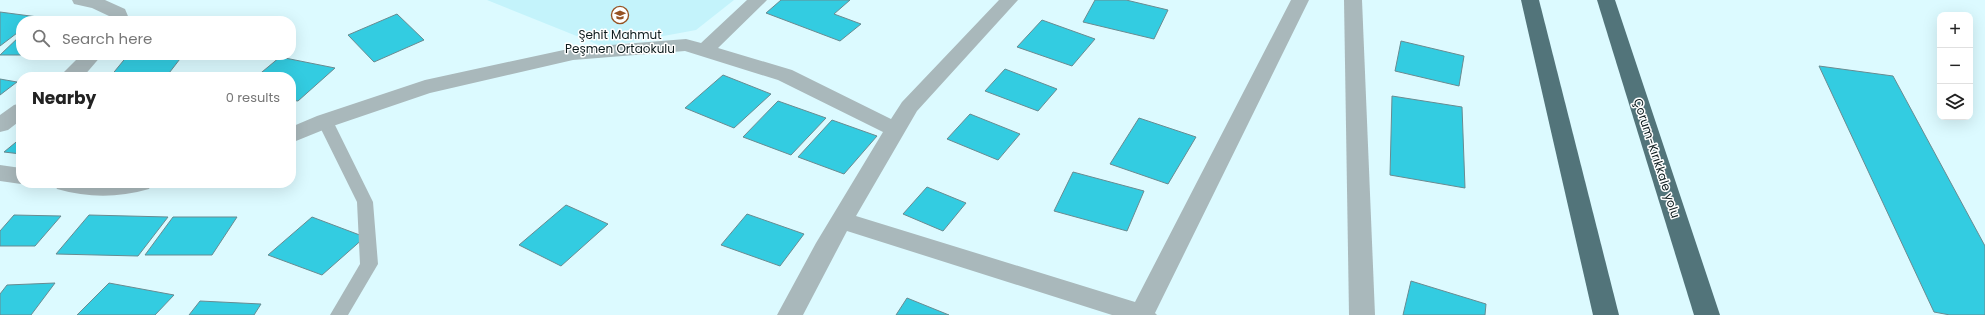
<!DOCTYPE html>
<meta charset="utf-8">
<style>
:root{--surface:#fff;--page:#f6f6f6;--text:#222;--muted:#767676;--line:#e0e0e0}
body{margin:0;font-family:Poppins,sans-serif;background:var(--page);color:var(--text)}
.controls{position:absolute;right:12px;top:12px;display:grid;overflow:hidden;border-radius:8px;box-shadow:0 4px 16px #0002}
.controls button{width:36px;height:36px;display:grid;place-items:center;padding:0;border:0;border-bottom:1px solid var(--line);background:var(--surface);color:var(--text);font:20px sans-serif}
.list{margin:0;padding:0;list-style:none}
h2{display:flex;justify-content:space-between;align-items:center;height:52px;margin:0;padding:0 16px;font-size:17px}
h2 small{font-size:13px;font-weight:400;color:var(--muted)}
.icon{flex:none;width:22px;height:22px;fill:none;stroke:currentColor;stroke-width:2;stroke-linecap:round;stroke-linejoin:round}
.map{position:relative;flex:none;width:1985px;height:315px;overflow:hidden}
.search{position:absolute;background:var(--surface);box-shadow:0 4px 16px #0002;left:16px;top:16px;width:280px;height:44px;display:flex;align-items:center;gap:10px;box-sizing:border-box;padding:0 14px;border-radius:16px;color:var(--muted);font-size:15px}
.panel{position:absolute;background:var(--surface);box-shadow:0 4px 16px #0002;left:16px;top:72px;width:280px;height:116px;border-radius:16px}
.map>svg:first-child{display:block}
</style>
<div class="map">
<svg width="1985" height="315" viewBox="0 0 1985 315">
<rect width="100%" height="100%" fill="#dcfaff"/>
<!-- built -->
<path fill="#c4f3fb" d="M487,0H734L696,30L604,47Z"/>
<!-- building -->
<g fill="#33cce1" stroke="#698b91">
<path d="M781,0H850L834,14L861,24L840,41L766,13Z"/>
<path d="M1095,0H1126L1168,10L1154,39L1083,22Z"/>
<path d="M0,12L38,17L34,21H21V30L0,46Z"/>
<path d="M397,14L424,40L374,62L348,35Z"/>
<path d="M1042,20L1095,39L1072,66L1017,47Z"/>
<path d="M21,35V55H0Z"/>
<path d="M1401,41L1464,56L1459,86L1395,71Z"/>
<path d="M128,55H183L166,77H110Z"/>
<path d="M280,57L335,68L298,101L291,100V77H256Z"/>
<path d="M1819,66L1893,76L1985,246V315H1950L1934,312Z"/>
<path d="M1005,69L1057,89L1038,111L985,91Z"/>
<path d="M723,75L771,94L734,128L685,108Z"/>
<path d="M0,79L17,82L0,95Z"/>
<path d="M1392,96L1462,107L1465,188L1390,175Z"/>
<path d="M778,101L826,118L791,155L743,137Z"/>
<path d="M970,114L1020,134L998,160L947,139Z"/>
<path d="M1139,118L1196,137L1168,184L1110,164Z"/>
<path d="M832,120L877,136L844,174L798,157Z"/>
<path d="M21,138V154L4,152Z"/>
<path d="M1073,172L1144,191L1127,231L1054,211Z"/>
<path d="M927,187L966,203L943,231L903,214Z"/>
<path d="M566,205L608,224L561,266L519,245Z"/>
<path d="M747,214L804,234L780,266L721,245Z"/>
<path d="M14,215L61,216L35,246H0V231Z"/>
<path d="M89,215L168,217L138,256L56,254Z"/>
<path d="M173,217H237L212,255H145Z"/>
<path d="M312,217L365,237L322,275L268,255Z"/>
<path d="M1411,281L1486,304L1485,315H1403Z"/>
<path d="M55,283L31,315H0V294L7,285Z"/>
<path d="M109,283L174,295L155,315H77Z"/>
<path d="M907,298L949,315H896Z"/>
<path d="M200,301L261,304L254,315H189Z"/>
</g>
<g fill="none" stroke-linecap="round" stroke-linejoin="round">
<!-- lane -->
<path fill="#a9b8bb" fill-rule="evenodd" d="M325,116L330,117L333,121L373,202L378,264L348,315H330L360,264L357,202L317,121L320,117Z"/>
<!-- street -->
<g fill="#a9b8bb" fill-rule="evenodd">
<path d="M72,0H105L125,9L130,21H110L109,16L92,8L74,4Z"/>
<path d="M747,0H767L718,48L792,70L891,119L902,102L999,0H1018L917,111L856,216L1135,302L1291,0H1309L1155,313L1157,315H1112L847,231L803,315H777L816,243L883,132L778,80L685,51L573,60L430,93L333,126L291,143V127L317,116L425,80L573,48L686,39L701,43Z"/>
<path d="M1344,0H1362L1375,315H1349Z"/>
<path d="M81,55H102L83,77H59Z"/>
<path d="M21,103V120L8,130L0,132V115L14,105Z"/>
<path d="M0,165L21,168V183H24L21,184L0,181Z"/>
<path d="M54,183H152L149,189C117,198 89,198 57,189Z"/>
</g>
<!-- highway -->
<g fill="#52747a" fill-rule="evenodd">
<path d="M1521,0H1539L1619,315H1593Z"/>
<path d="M1597,0H1615L1720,315H1694Z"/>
</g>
</g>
<!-- icons -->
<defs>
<g id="school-ring" transform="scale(0.9)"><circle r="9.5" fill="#fff" stroke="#965223" stroke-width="1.5"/><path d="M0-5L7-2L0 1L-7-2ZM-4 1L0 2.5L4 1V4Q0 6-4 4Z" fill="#965223"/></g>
</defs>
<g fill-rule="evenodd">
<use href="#school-ring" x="620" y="15"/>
</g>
<g text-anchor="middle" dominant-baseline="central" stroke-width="3" stroke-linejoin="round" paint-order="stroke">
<!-- poi labels -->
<g font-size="12" fill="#0d1b1d" stroke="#fff">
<text x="620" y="34">Şehit Mahmut<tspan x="620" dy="14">Peşmen Ortaokulu</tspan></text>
</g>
<!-- street labels -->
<g font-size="12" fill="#0d1b1d" stroke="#fff">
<text transform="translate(1657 158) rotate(72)">Çorum-Kırıkkale yolu</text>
</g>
</g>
</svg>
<div class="controls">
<button>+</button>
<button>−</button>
<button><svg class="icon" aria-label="layers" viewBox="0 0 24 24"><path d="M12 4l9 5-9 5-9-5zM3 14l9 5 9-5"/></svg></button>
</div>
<div class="search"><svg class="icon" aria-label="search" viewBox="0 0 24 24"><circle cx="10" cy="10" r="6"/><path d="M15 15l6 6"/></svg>Search here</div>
<section class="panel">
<h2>Nearby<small>0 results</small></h2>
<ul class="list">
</ul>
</section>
</div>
